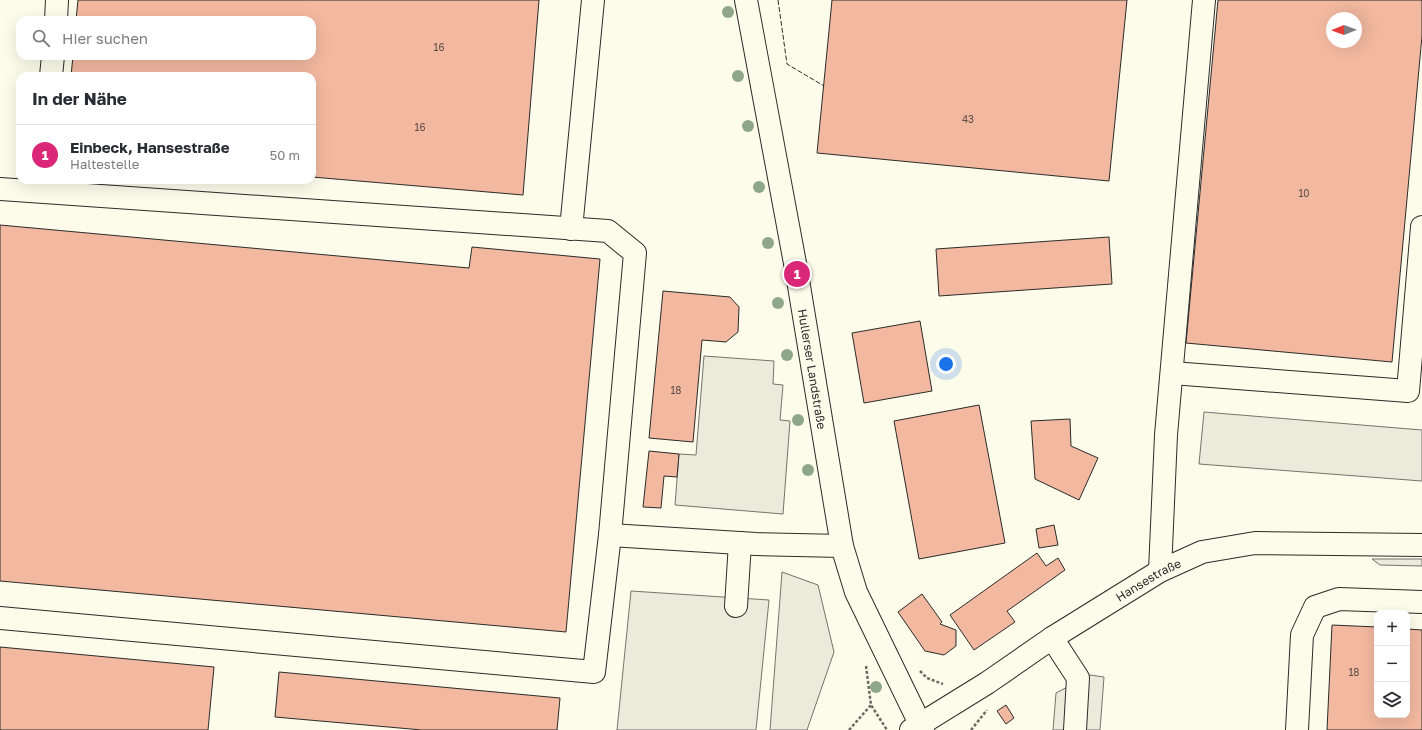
<!DOCTYPE html>
<html lang="de">
<meta charset="utf-8">
<style>
:root{--surface:#fff;--page:#f7f7f7;--text:#2b2b33;--muted:#7c7c81;--line:#e1e1e2;--accent:#db2777}
body{margin:0;font-family:"Golos Text",sans-serif;background:var(--page);color:var(--text)}
.controls{position:absolute;right:12px;bottom:12px;display:grid;overflow:hidden;border-radius:8px;box-shadow:0 4px 16px #0002}
.controls button{width:36px;height:36px;display:grid;place-items:center;padding:0;border:0;border-bottom:1px solid var(--line);background:var(--surface);color:var(--text);font:20px sans-serif}
.compass{position:absolute;left:1326px;top:12px;width:36px;height:36px;border-radius:50%;background:var(--surface);box-shadow:0 4px 16px #0002;rotate:269deg}
.you{position:absolute;left:946px;top:364px;width:14px;height:14px;margin:-10px;border:3px solid #fff;border-radius:50%;background:#1a73e8;box-shadow:0 0 0 6px #1a73e833}
.badge{display:grid;place-items:center;width:26px;height:26px;border-radius:50%;background:var(--accent);color:#fff;font-size:13px;font-weight:700}
.pin{position:absolute;translate:-50% -50%;border:2px solid #fff;box-shadow:0 1px 4px #0006}
.list{margin:0;padding:0;list-style:none}
h2{display:flex;justify-content:space-between;align-items:center;height:52px;margin:0;padding:0 16px;font-size:17px}
h2 small{font-size:13px;font-weight:400;color:var(--muted)}
.list li{display:grid;grid-template-columns:26px 1fr auto;gap:12px;align-items:center;box-sizing:border-box;height:60px;padding:0 16px;border-top:1px solid var(--line)}
.list b{display:block;font-size:15px;white-space:nowrap}
.list p{margin:0;font-size:13px;white-space:nowrap;color:var(--muted)}
.list em{font-size:13px;font-style:normal;color:var(--muted)}
.icon{flex:none;width:22px;height:22px;fill:none;stroke:currentColor;stroke-width:2;stroke-linecap:round;stroke-linejoin:round}
.map{position:relative;flex:none;width:1422px;height:730px;overflow:hidden}
.search{position:absolute;background:var(--surface);box-shadow:0 4px 16px #0002;left:16px;top:16px;width:300px;height:44px;display:flex;align-items:center;gap:10px;box-sizing:border-box;padding:0 14px;border-radius:12px;color:var(--muted);font-size:15px}
.panel{position:absolute;background:var(--surface);box-shadow:0 4px 16px #0002;left:16px;top:72px;width:300px;height:112px;border-radius:12px}
.map>svg:first-child{display:block}
</style>
<div class="map">
<svg width="1422" height="730" viewBox="0 0 1422 730">
<rect width="100%" height="100%" fill="#fdfbea"/>
<!-- parking -->
<g fill="#eceadb" stroke="#74746e">
<path d="M704,356L774,361L773,384L783,385L780,420L790,421L783,514L675,505L679,454L696,455Z"/>
<path d="M1204,412L1422,430V481L1199,464Z"/>
<path d="M1372,559H1422V566L1380,565Z"/>
<path d="M782,572L818,585L834,652L807,730H770Z"/>
<path d="M631,591L769,600L756,730H617Z"/>
<path d="M1090,675L1104,677L1100,730H1053L1056,693Z"/>
</g>
<!-- building -->
<g fill="#f2b8a0" stroke="#2b2b2b" fill-rule="evenodd">
<path d="M78,0H539L523,195L312,177V76H71L73,56H312V20H76Z"/>
<path d="M832,0H1127L1109,181L817,153Z"/>
<path d="M1218,0H1422V36L1392,362L1186,343ZM1332,18H1356V42H1332Z"/>
<path d="M0,225L469,268L472,247L600,259L566,632L0,581Z"/>
<path d="M1109,237L1112,284L939,296L936,249Z"/>
<path d="M663,291L730,297L739,307L738,332L726,342L702,340L693,442L649,438Z"/>
<path d="M920,321L932,391L864,403L852,333Z"/>
<path d="M979,405L1005,543L919,559L894,421Z"/>
<path d="M1070,419L1071,446L1098,458L1079,500L1035,479L1031,421Z"/>
<path d="M649,451L679,454L677,477L664,476L661,508L643,507Z"/>
<path d="M1054,525L1058,545L1039,548L1036,529Z"/>
<path d="M1037,553L1046,566L1058,558L1065,570L1007,611L1015,622L974,650L950,615Z"/>
<path d="M922,594L942,622L940,624L956,630V646L944,655L925,651L898,612Z"/>
<path d="M1332,625L1377,627V715H1407V629L1422,630V730H1327Z"/>
<path d="M0,647L214,667L208,730H0Z"/>
<path d="M279,672L560,698L557,730H422L275,717Z"/>
<path d="M1006,705L1014,718L1006,724L997,711Z"/>
</g>
<g fill="none" stroke-linecap="round" stroke-linejoin="round">
<!-- minor casing -->
<g stroke="#2b2b2b" stroke-width="24">
<g id="minor">
<path id="s1" d="M746,0L797,274L842,546L856,592L923,730"/>
<path d="M56,20L57,0"/>
<path d="M51,76L53,56"/>
<path d="M0,189L608,231L635,253L610,535L594,672L0,618"/>
<path d="M571,229L593,0"/>
<path d="M1172,373L1408,391L1422,227"/>
<path d="M610,535L756,544L842,546"/>
<path d="M1160,571L1166,435L1204,0"/>
<path d="M736,606L740,543"/>
<path d="M1052,638L1078,678L1075,730"/>
<path id="s2" d="M911,730L987,683L1052,638L1160,571L1202,552L1255,543L1422,545"/>
<path d="M1297,730L1302,635L1315,607L1339,599L1422,602"/>
</g>
</g>
<!-- path -->
<g stroke="#6a6964" stroke-width="2.5" stroke-dasharray="3 2" stroke-linecap="butt">
<path d="M866,666L871,705L887,730"/>
<path d="M920,671L927,678L943,684"/>
<path d="M849,730L871,705"/>
<path d="M971,730L987,710"/>
</g>
<!-- minor -->
<use href="#minor" stroke="#fdfbea" stroke-width="22"/>
<!-- fence -->
<path stroke="#2b2b2b" stroke-width="1" stroke-dasharray="5 2" stroke-linecap="butt" d="M778,0L787,64L824,86"/>
</g>
<!-- trees -->
<g fill="#8ea78a">
<circle cx="728" cy="12" r="6"/>
<circle cx="738" cy="76" r="6"/>
<circle cx="748" cy="126" r="6"/>
<circle cx="759" cy="187" r="6"/>
<circle cx="768" cy="243" r="6"/>
<circle cx="778" cy="303" r="6"/>
<circle cx="787" cy="355" r="6"/>
<circle cx="798" cy="420" r="6"/>
<circle cx="808" cy="470" r="6"/>
<circle cx="876" cy="687" r="6"/>
</g>
<g text-anchor="middle" dominant-baseline="central" stroke-width="3" stroke-linejoin="round" paint-order="stroke">
<!-- number labels -->
<g font-size="10" fill="#5d4e48">
<text x="439" y="47">16</text>
<text x="968" y="119">43</text>
<text x="420" y="127">16</text>
<text x="1304" y="193">10</text>
<text x="676" y="390">18</text>
<text x="1354" y="672">18</text>
</g>
<!-- street labels -->
<g font-size="12" fill="#2b2b2b" stroke="#fdfbea">
<text stroke="none"><textPath href="#s1" startOffset="375">Hullerser Landstraße</textPath></text>
<text stroke="none"><textPath href="#s2" startOffset="281">Hansestraße</textPath></text>
</g>
</g>
</svg>
<div class="controls">
<button>+</button>
<button>−</button>
<button><svg class="icon" aria-label="layers" viewBox="0 0 24 24"><path d="M12 4l9 5-9 5-9-5zM3 14l9 5 9-5"/></svg></button>
</div>
<svg class="compass" viewBox="-18 -18 36 36"><path d="M0-13l5 13h-10z" fill="#e53935"/><path d="M0 13l5-13h-10z" fill="#7c7c81"/></svg>
<div class="you"></div>
<div class="pin badge" style="left:797px;top:274px">1</div>
<div class="search"><svg class="icon" aria-label="search" viewBox="0 0 24 24"><circle cx="10" cy="10" r="6"/><path d="M15 15l6 6"/></svg>Hier suchen</div>
<section class="panel">
<h2>In der Nähe<small></small></h2>
<ul class="list">
<li><span class="badge">1</span><div><b>Einbeck, Hansestraße</b><p>Haltestelle</p></div><em>50 m</em></li>
</ul>
</section>
</div>
